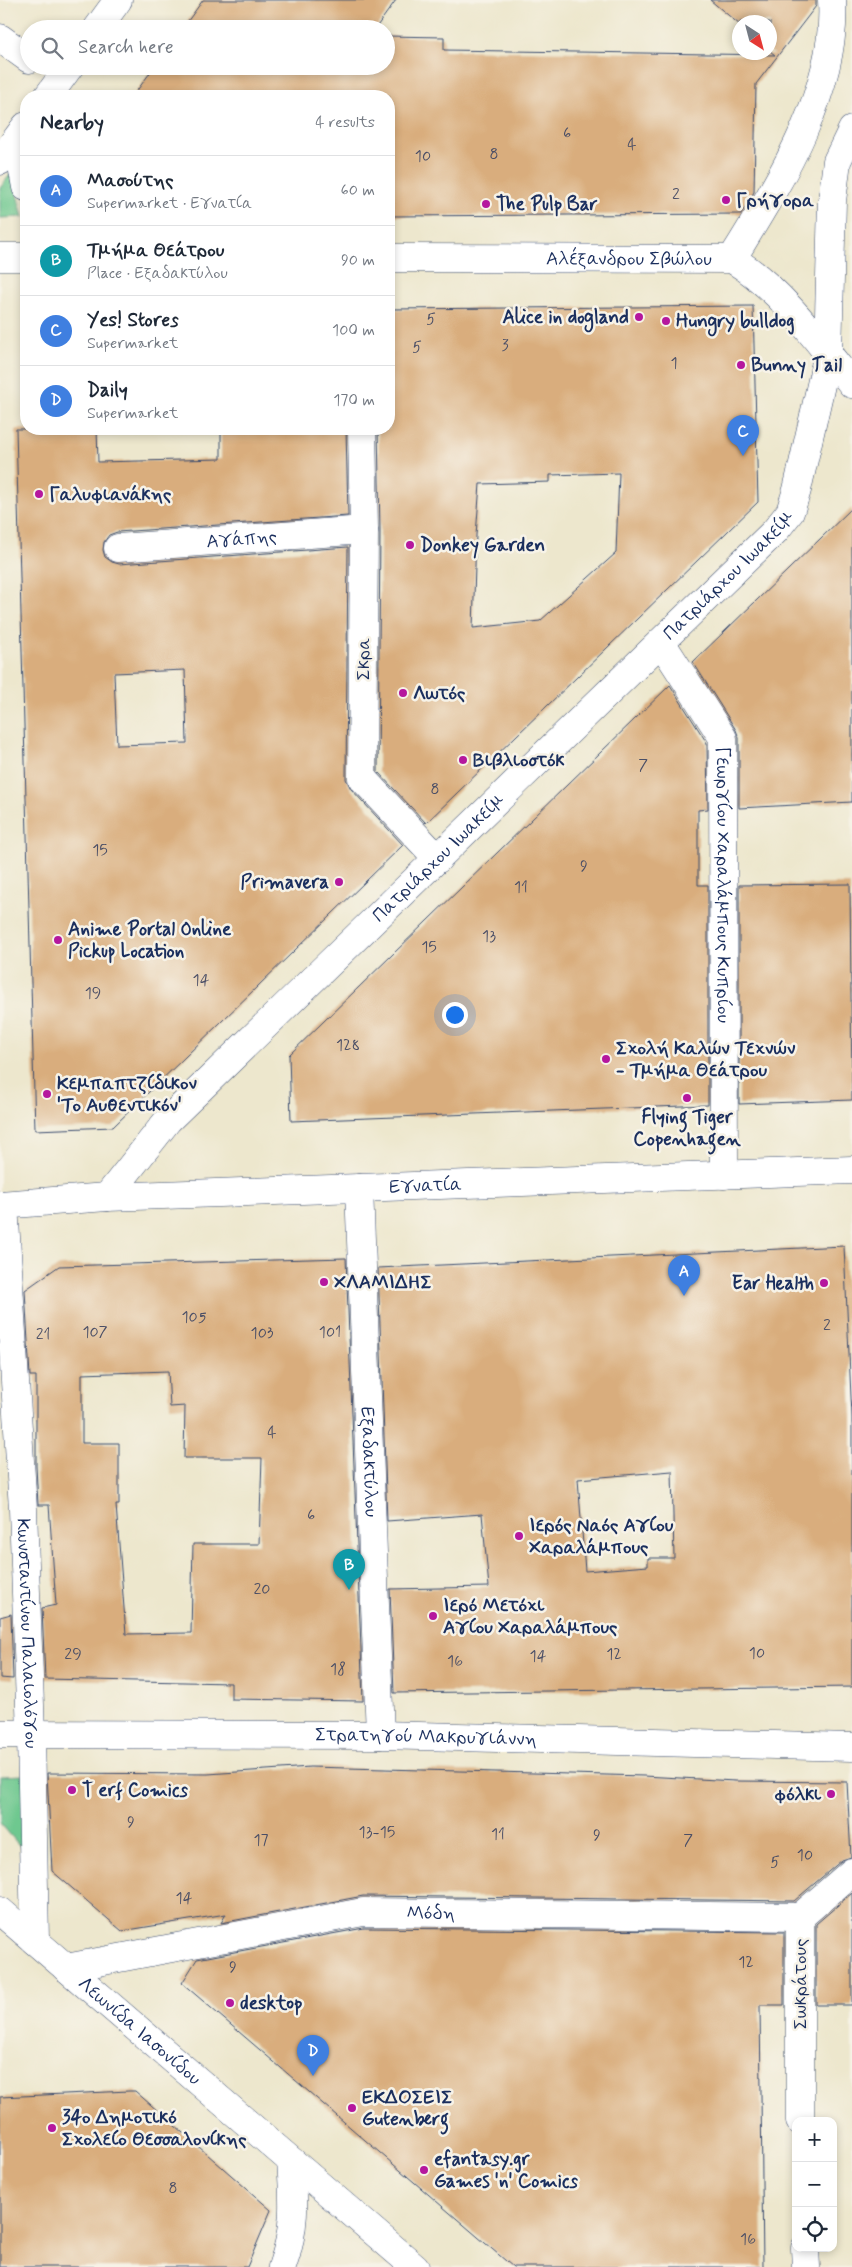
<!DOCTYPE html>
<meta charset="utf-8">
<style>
:root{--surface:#fff;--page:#f2f2f3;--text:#1f2937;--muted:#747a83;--line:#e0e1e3;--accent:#0b8043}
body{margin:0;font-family:Mynerve,sans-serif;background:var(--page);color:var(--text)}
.controls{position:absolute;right:15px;bottom:15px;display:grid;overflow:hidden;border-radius:10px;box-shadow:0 2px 8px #0003}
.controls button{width:45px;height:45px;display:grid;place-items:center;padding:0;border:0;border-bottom:1px solid var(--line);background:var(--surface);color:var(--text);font:25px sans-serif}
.compass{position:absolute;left:732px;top:15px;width:45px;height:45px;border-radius:50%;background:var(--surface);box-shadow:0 2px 8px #0003;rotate:144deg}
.you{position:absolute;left:454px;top:1014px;width:18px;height:18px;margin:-12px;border:4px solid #fff;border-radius:50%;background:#1a73e8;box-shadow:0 0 0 8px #1a73e833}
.badge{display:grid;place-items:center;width:32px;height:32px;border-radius:50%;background:var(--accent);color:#fff;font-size:16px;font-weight:700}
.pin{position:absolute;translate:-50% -41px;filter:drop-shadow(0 1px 2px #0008)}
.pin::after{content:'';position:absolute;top:26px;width:18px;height:15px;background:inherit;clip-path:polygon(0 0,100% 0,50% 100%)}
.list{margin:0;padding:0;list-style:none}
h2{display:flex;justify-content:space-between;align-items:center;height:65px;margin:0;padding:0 20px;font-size:21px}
h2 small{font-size:16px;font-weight:400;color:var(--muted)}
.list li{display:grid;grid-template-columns:32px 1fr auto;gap:15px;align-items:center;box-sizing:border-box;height:70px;padding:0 20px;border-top:1px solid var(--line)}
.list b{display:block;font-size:19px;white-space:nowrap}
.list p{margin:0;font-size:16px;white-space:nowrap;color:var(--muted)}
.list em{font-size:16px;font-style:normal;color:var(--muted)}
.icon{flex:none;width:28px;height:28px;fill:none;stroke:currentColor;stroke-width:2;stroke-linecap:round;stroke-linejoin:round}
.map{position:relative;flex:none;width:852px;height:2267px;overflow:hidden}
.search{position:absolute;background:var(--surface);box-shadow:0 2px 8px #0003;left:20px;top:20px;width:375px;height:55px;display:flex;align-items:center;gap:12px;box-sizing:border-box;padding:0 18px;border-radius:28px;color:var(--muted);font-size:19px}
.panel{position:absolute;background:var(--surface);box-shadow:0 2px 8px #0003;left:20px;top:90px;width:375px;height:345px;border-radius:20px}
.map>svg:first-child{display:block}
</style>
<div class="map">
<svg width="852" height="2267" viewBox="0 0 852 2267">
<rect width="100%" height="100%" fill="#f7f3e8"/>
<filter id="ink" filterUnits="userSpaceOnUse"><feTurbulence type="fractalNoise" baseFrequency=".02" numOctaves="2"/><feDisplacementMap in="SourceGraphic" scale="10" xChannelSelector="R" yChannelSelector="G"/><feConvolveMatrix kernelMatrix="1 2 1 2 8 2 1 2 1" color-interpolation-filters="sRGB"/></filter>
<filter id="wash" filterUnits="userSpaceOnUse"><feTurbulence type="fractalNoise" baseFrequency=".0096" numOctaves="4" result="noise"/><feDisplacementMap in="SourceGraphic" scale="20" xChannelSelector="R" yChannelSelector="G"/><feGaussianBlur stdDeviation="1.12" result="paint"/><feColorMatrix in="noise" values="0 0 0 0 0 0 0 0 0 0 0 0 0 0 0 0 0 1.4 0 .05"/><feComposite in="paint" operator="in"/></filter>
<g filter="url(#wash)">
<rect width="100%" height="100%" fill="#ede7cd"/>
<!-- green -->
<g fill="#6ec88f" stroke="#447c76">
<path d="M12,172L23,217L0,218V188Z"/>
<path d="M25,1775V1852L0,1823V1776Z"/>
</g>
<g id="blocks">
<!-- building -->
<g fill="#d9ad7d" fill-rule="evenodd">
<path d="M203,0H396L375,29H182Z"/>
<path d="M710,0H816V6L756,84L754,192L741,214L389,216V96H133L155,66H386V36L444,37V50L775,55L770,51V22H740V25Z"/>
<path d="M753,306L758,502L426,823L378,772L380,530L378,429H389V309ZM619,473L616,553L540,621L473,628L476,535L480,484L550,482V475Z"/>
<path d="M16,429H97L98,462L221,459V429H346L348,516L117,532L109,535L104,542L103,550L105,557L112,562L119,564L348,547L346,779L351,789L403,845L113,1127L35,1130ZM185,670L187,743L117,745L114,673Z"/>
<path d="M852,508V802L739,808V738L736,730L693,662Z"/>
<path d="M670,685L707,743L708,809L698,810V885H708V1105L291,1121L289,1055Z"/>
<path d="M850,884L852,1100L739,1104V885Z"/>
<path d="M844,1246L852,1418V1687L394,1693L390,1589L489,1587L482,1514L387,1521L378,1268ZM672,1471L674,1558H648V1566L585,1571L578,1479Z"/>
<path d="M346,1258L363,1701L231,1699V1683L45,1679L42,1608L56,1605L49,1505H38L36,1466V1376H30L25,1290L59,1266ZM168,1371L170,1407L185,1406L184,1458H262L259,1544H193L191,1633L126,1634L116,1505H119V1443H82V1374Z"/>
<path d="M11,1614L13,1679L0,1678V1617Z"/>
<path d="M310,1767L644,1776L735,1781L847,1782L851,1857L842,1860L794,1901L363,1896L221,1923L226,1914L122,1931L52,1871L47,1773L208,1774Z"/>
<path d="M852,1893V2005H816V1924Z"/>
<path d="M364,1928L784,1932V2005H760L763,2267H513L182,1983L197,1959Z"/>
<path d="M129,2091H135L271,2210L247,2267H0V2097Z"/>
</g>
</g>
</g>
<g filter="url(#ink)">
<use href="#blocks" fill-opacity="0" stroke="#3a4b6f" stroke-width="1"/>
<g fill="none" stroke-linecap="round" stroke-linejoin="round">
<!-- street casing -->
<g stroke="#3a4b6f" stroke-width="29">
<g id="street">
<path d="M0,38L29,59"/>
<path d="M362,429L364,530L362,778L438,859"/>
<path id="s1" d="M118,548L364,530"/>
<path id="s2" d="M661,642L723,738L724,1175"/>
<path id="s3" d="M359,1188L380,1735"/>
<path id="s4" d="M107,1197L168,1120L775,531L790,512L797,490L828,354"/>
<path id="s5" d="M4,1205L23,1509L31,1733L35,1941"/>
<path id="s6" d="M0,1734L380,1735L852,1747"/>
<path id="s7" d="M66,1968L363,1912L800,1917"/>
<path d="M800,2121V1917L852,1872"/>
<path d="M805,2248L806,2267"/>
</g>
</g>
<!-- secondary casing -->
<g stroke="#3a4b6f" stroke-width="29">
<g id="secondary">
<path d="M97,29L118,0"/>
<path d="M48,96L70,66"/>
<path d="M23,130V171L26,187"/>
<path d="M0,161L26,126"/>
<path d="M0,257H26"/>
<path id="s8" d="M389,258L732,259C779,287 818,341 852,384"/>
<path d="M732,259C778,184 838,91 832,0"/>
<path d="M828,354L832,201L837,161L852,130"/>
<path id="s9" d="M0,1911L415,2267"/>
<path d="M282,2267C296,2229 294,2200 291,2161"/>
</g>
</g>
<!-- primary casing -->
<g stroke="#3a4b6f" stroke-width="29">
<g id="primary">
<path id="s10" d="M0,1205L107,1197L852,1170"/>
</g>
</g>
<!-- street -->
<use href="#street" stroke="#fff" stroke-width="28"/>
<!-- secondary -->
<use href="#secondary" stroke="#fff" stroke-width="28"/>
<!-- primary -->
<use href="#primary" stroke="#fff" stroke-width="28"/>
</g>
</g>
<!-- markers -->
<g fill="#b5179e" stroke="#f7f3e8" stroke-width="2">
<circle cx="726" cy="200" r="5"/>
<circle cx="486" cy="204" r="5"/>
<circle cx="639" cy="317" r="5"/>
<circle cx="666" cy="321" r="5"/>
<circle cx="741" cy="365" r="5"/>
<circle cx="39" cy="494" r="5"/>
<circle cx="410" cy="545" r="5"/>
<circle cx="403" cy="693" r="5"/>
<circle cx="463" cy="760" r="5"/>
<circle cx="339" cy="882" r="5"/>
<circle cx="58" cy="940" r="5"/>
<circle cx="606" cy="1059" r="5"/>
<circle cx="47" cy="1094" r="5"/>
<circle cx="687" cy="1098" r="5"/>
<circle cx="324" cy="1282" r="5"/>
<circle cx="824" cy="1283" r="5"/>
<circle cx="519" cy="1536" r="5"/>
<circle cx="433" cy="1616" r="5"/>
<circle cx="72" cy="1790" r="5"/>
<circle cx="831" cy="1794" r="5"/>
<circle cx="230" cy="2003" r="5"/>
<circle cx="352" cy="2108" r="5"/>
<circle cx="52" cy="2128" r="5"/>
<circle cx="424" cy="2170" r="5"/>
</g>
<g text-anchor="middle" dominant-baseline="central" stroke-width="5" stroke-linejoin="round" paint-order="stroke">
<!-- number labels -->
<g font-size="16" fill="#4a4e66">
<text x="567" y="133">6</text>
<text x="632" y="144">4</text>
<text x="494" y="154">8</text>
<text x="423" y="156">10</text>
<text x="676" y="194">2</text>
<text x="431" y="319">5</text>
<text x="505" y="345">3</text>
<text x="417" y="347">5</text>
<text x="674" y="363">1</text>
<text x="643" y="765">7</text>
<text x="435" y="789">8</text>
<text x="100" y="850">15</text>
<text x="584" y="866">9</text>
<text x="521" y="887">11</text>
<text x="489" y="936">13</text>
<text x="429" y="947">15</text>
<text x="201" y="980">14</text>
<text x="93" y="993">19</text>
<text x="348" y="1045">128</text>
<text x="194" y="1317">105</text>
<text x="827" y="1325">2</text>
<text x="95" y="1332">107</text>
<text x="330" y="1332">101</text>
<text x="262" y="1333">103</text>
<text x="43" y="1334">21</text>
<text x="272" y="1432">4</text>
<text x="311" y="1515">6</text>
<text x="262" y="1589">20</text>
<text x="757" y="1653">10</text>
<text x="73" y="1654">29</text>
<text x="614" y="1654">12</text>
<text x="538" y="1656">14</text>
<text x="455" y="1661">16</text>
<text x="338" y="1669">18</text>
<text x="131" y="1822">9</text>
<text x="377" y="1832">13-15</text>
<text x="498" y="1834">11</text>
<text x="597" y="1835">9</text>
<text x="261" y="1840">17</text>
<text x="688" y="1840">7</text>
<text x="805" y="1855">10</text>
<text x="775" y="1862">5</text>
<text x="184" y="1898">14</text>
<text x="746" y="1962">12</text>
<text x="233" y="1967">9</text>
<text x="173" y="2188">8</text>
<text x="748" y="2239">16</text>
</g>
<!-- poi labels -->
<g font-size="19" font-weight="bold" fill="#1b2f5e" stroke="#f7f3e8" text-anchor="start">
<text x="736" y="200">Γρήγορα</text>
<text x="496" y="204">The Pulp Bar</text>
<text x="629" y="317" text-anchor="end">Alice in dogland</text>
<text x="676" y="321">Hungry bulldog</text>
<text x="751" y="365">Bunny Tail</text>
<text x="49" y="494">Γαλυφιανάκης</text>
<text x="420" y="545">Donkey Garden</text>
<text x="413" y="693">Λωτός</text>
<text x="473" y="760">Βιβλιοστόκ</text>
<text x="329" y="882" text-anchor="end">Primavera</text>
<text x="68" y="929">Anime Portal Online<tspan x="68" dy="22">Pickup Location</tspan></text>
<text x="616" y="1048">Σχολή Καλών Τεχνών<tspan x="616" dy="22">- Τμήμα Θεάτρου</tspan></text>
<text x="57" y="1083">Κεμπαπτζίδικον<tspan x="57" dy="22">'Το Αυθεντικόν'</tspan></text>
<text x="687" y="1117" text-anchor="middle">Flying Tiger<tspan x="687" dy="22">Copenhagen</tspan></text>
<text x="334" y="1282">ΧΛΑΜΙΔΗΣ</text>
<text x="814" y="1283" text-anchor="end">Ear Health</text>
<text x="529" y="1525">Ιερός Ναός Αγίου<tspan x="529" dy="22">Χαραλάμπους</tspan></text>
<text x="443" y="1605">Ιερό Μετόχι<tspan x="443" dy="22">Αγίου Χαραλάμπους</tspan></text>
<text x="82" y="1790">T erf Comics</text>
<text x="821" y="1794" text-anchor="end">φόλκι</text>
<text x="240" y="2003">desktop</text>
<text x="362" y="2097">ΕΚΔΟΣΕΙΣ<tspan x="362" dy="22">Gutenberg</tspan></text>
<text x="62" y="2117">34ο Δημοτικό<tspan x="62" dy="22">Σχολείο Θεσσαλονίκης</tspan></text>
<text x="434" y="2159">efantasy.gr<tspan x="434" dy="22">Games 'n' Comics</tspan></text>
</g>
<!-- street labels -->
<g font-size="19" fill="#1b2f5e" stroke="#f7f3e8">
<text stroke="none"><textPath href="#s8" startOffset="240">Αλέξανδρου Σβώλου</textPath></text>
<text stroke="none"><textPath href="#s1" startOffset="124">Αγάπης</textPath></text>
<text stroke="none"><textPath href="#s4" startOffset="880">Πατριάρχου Ιωακείμ</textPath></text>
<text transform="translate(363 659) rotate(-90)">Σκρα</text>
<text stroke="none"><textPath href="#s4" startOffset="475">Πατριάρχου Ιωακείμ</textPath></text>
<text stroke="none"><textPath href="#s2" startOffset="261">Γεωργίου Χαραλάμπους Κυπρίου</textPath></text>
<text stroke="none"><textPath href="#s10" startOffset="426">Εγνατία</textPath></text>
<text stroke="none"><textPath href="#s3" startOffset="274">Εξαδακτύλου</textPath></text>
<text stroke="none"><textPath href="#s5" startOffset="429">Κωνσταντίνου Παλαιολόγου</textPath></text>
<text stroke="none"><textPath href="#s6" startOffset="426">Στρατηγού Μακρυγιάννη</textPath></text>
<text stroke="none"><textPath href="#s7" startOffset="370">Μόδη</textPath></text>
<text transform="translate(800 1984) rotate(-90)">Σωκράτους</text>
<text stroke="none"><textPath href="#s9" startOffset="184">Λεωνίδα Ιασονίδου</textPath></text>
</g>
</g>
</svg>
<div class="controls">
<button>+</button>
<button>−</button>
<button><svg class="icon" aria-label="locate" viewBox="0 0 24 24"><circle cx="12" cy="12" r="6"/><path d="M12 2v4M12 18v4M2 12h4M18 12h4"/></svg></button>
</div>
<svg class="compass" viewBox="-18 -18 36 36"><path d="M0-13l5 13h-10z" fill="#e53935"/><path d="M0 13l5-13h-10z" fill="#747a83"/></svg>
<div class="you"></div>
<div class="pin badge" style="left:684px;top:1296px;background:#3f7fe0">A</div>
<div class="pin badge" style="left:349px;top:1590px;background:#0f9aa8">B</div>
<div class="pin badge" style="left:743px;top:456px;background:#3f7fe0">C</div>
<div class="pin badge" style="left:313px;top:2076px;background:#3f7fe0">D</div>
<div class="search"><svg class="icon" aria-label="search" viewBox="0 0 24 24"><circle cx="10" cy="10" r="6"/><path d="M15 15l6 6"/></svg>Search here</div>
<section class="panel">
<h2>Nearby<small>4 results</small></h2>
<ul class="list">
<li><span class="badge" style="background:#3f7fe0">A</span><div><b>Μασούτης</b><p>Supermarket · Εγνατία</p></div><em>60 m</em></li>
<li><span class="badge" style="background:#0f9aa8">B</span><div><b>Τμήμα Θεάτρου</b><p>Place · Εξαδακτύλου</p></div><em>90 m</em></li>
<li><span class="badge" style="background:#3f7fe0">C</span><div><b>Yes! Stores</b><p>Supermarket</p></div><em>100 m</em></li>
<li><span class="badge" style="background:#3f7fe0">D</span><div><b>Daily</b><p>Supermarket</p></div><em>170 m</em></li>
</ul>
</section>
</div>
